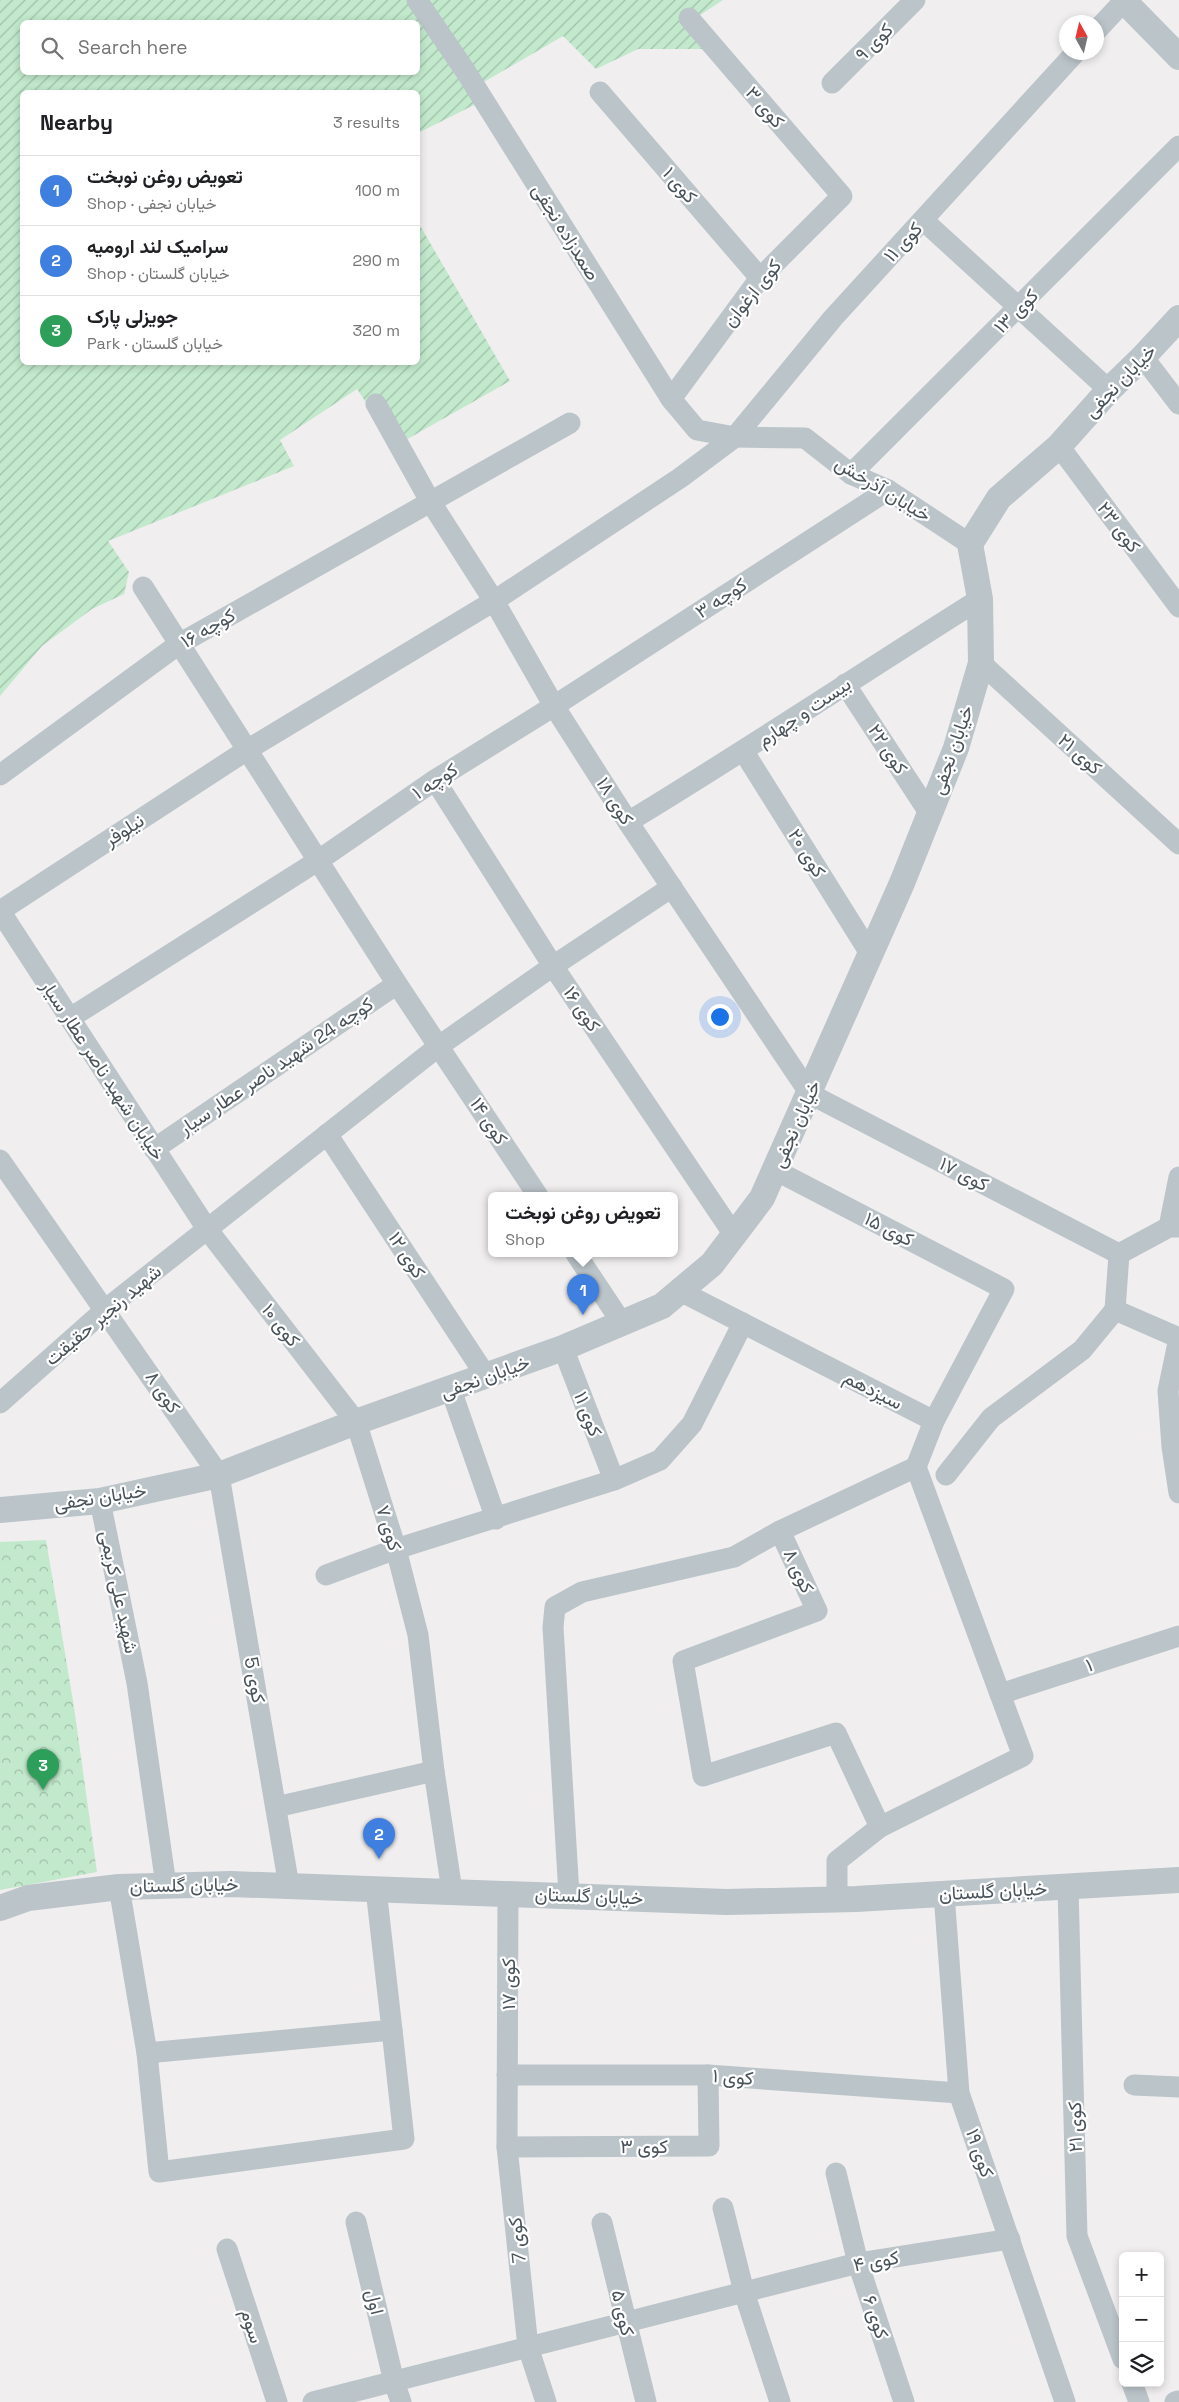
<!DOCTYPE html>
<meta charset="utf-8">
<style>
:root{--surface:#fff;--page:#f6f6f6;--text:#202124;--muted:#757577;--line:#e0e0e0;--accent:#2e85cb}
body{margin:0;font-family:"Space Grotesk",Vazirmatn,sans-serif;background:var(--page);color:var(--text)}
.controls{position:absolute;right:15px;bottom:15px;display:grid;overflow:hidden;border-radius:8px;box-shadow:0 2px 8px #0003}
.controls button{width:45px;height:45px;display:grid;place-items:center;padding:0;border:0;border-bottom:1px solid var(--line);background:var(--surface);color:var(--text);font:25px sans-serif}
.compass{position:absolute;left:1059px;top:15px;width:45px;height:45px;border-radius:50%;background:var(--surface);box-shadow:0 2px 8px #0003;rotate:352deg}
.you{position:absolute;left:719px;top:1016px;width:18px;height:18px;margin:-12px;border:4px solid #fff;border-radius:50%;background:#1a73e8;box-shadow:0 0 0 8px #1a73e833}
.badge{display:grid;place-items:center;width:32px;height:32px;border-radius:50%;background:var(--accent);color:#fff;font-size:16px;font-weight:700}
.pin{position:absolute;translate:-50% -41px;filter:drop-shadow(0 1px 2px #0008)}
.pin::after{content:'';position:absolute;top:26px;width:18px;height:15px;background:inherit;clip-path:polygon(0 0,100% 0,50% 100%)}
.popup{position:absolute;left:488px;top:1192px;width:190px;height:65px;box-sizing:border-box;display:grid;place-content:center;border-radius:8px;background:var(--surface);filter:drop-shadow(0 1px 4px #0005);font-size:16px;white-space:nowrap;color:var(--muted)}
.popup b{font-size:19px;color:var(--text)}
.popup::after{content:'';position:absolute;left:50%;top:100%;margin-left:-10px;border:10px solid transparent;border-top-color:var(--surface)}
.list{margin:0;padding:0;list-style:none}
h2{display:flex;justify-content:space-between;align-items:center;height:65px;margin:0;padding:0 20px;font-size:21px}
h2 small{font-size:16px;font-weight:400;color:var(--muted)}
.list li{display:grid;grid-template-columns:32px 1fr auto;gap:15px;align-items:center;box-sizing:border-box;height:70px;padding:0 20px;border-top:1px solid var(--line)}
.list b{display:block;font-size:19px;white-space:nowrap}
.list p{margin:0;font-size:16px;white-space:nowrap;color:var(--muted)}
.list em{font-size:16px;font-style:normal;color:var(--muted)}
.icon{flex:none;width:28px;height:28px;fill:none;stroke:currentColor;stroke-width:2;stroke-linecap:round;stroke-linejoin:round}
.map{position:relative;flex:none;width:1179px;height:2402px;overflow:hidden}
.search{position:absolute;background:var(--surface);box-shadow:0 2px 8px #0003;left:20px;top:20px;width:400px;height:55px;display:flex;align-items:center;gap:12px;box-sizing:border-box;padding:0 18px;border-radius:8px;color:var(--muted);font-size:19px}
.panel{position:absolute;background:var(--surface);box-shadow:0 2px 8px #0003;left:20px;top:90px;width:400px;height:275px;border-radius:8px}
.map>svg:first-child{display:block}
</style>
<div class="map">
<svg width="1179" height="2402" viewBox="0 0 1179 2402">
<defs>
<pattern id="park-crowns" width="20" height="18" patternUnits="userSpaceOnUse" patternTransform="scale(1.25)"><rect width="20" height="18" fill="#c2e9cc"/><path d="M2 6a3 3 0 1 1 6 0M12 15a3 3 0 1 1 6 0" fill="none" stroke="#a0bfa9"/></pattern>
<pattern id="garden-furrows" width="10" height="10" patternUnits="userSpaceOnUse" patternTransform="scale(1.25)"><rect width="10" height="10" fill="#c2e9cc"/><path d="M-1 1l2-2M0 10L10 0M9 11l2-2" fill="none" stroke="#a0bfa9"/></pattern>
</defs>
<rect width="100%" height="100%" fill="#f0eeef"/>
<!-- park -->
<path fill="url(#park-crowns)" d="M46,1540L74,1707L97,1872L0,1890V1542Z"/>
<!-- garden -->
<path fill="url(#garden-furrows)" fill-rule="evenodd" d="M0,0H723L694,19L705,49H638L596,69L563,36L470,90L476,104L418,133V92H22V362H418V222L510,381L395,446L357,389L280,440L294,466L108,541L129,572L124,594L92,609L42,646L0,696ZM22,22H418V72H22Z"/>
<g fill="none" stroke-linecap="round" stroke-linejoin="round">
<!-- minor -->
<g stroke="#bbc4c9" stroke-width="21">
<path d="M417,0L466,72L671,399L697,430L735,437L805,438L851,474L888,490L970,544"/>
<path d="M1096,31L1124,1"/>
<path d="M832,83L915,0"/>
<path d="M600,92L760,278"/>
<path d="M923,220L1109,390"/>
<path d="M1143,357L1179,404"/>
<path d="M671,399L760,278L842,196L689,18"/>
<path d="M376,404L430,501L494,601L554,706L628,822L810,1094L1119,1254"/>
<path d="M1059,446L1179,607"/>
<path d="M851,474L1179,146"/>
<path d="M143,587L397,984L538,1196"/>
<path d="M981,663L1179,844"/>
<path d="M845,684L930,814"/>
<path d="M744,752L871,955"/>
<path d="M0,775L179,644L570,423"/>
<path d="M435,780L553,966L734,1235"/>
<path d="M628,822C747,750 862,673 980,599"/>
<path d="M0,911L247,750L494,601L680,478L735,437L833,318L1076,52"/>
<path d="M0,911L207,1229L356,1422L396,1549L418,1635L434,1771L452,1891"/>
<path d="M70,1018L319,860L435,780L554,706L888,490"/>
<path d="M327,1134L486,1376"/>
<path d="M154,1149L397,984"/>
<path d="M0,1160L219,1475L289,1886"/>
<path d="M1169,1227L1179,1177"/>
<path d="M576,1254L622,1323"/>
<path d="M1119,1254L1169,1227H1179"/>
<path d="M680,1291L934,1421L1004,1289L775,1170"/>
<path d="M1115,1310L1119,1254"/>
<path d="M1179,1338L1168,1391L1172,1447L1179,1493"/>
<path d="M563,1348L614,1480"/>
<path d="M451,1390L496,1519"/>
<path d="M0,1403L106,1309L439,1046L553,966L672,887"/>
<path d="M946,1475L991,1418L1082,1350L1115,1310L1179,1338"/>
<path d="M100,1501L137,1683L166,1885"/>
<path d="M780,1531L817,1611L683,1661L703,1776L836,1733L880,1827L1023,1756L916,1467L934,1421"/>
<path d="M326,1575L396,1549L614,1480L660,1460L692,1424L743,1323"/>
<path d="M1000,1694L1179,1636"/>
<path d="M276,1807L434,1771"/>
<path d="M119,1887L147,2053L159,2172L404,2139L392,2030"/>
<path d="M1068,1887L1077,2236L1123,2359"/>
<path d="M508,1893L507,2147L528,2347L546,2402"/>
<path d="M944,1894L959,2093L1065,2402"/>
<path d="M569,1895L553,1627L555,1607L582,1592L734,1557L780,1531L916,1467"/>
<path d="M837,1899V1861L880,1827"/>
<path d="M147,2053L392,2030L376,1889"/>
<path d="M507,2075H708L959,2093"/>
<path d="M1134,2085L1179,2087"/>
<path d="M507,2147L709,2146L708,2075"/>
<path d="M836,2173L858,2263L904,2402"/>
<path d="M723,2208L744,2292L780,2402"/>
<path d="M356,2222L394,2382L401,2402"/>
<path d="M602,2223L646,2402"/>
<path d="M227,2249L277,2402"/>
<path d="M1132,2383L1139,2402"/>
<path d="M313,2402L858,2263L1010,2239"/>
<path d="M1175,2402L1178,2401"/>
</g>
<!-- tertiary -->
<g stroke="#bbc4c9" stroke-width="26">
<path d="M1123,0L1179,57"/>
<path d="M0,1510L100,1501L219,1475L356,1422L563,1348L662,1306L712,1264L762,1198L902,883L956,748L981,663L980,599L970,544L999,498L1059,446L1109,390L1143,357L1179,318"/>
<path d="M0,1908L28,1898L119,1887L231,1884L726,1902L856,1899L1179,1880"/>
</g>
</g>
<g text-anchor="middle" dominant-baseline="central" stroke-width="4.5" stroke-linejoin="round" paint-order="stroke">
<!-- street labels -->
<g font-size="19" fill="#495359" stroke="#fff">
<text transform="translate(874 42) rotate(-45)">کوی ۹</text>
<text transform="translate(765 107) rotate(49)">کوی ۳</text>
<text transform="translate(680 185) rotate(49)">کوی ۱</text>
<text transform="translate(566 232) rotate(58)">صمدزاده نجفی</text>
<text transform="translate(903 242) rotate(-47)">کوی ۱۱</text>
<text transform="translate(752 293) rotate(-51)">کوی ارغوان</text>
<text transform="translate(1016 311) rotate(-45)">کوی ۱۳</text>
<text transform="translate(1120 381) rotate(-46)">خیابان نجفی</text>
<text transform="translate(883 489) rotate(31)">خیابان آذرخش</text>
<text transform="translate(1119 527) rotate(53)">کوی ۲۳</text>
<text transform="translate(721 598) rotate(-33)">کوچه ۳</text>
<text transform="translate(208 628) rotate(-30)">کوچه ۱۶</text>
<text transform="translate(804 712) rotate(-34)">بیست و چهارم</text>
<text transform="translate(888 749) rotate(57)">کوی ۲۲</text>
<text transform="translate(952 750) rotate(-71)">خیابان نجفی</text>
<text transform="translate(1080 754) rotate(42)">کوی ۲۱</text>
<text transform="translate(435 781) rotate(-33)">کوچه ۱</text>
<text transform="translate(615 801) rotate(58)">کوی ۱۸</text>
<text transform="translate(124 830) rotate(-33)">نیلوفر</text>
<text transform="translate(807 853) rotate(58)">کوی ۲۰</text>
<text transform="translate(582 1009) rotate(56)">کوی ۱۶</text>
<text transform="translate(276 1066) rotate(-34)">کوچه 24 شهید ناصر عطار سیار</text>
<text transform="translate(103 1070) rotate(57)">خیابان شهید ناصر عطار سیار</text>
<text transform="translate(489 1121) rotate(57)">کوی ۱۴</text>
<text transform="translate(796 1124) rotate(-66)">خیابان نجفی</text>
<text transform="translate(964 1174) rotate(27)">کوی ۱۷</text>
<text transform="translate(889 1229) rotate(27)">کوی ۱۵</text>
<text transform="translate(407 1255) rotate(57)">کوی ۱۲</text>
<text transform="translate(103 1315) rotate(-40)">شهید رنجبر حقیقت</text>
<text transform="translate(281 1325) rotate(52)">کوی ۱۰</text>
<text transform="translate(485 1377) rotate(-20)">خیابان نجفی</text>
<text transform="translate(873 1390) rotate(27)">سیزدهم</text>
<text transform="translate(163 1392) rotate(56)">کوی ۸</text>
<text transform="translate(588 1414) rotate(69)">کوی ۱۱</text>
<text transform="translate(100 1497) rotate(-9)">خیابان نجفی</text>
<text transform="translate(389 1528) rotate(73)">کوی ۷</text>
<text transform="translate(799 1571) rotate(65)">کوی ۸</text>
<text transform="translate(119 1592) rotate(78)">شهید علی کریمی</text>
<text transform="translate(1089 1665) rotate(-18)">۱</text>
<text transform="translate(255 1680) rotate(80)">کوی 5</text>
<text transform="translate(184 1885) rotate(-1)">خیابان گلستان</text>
<text transform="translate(993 1891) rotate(-3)">خیابان گلستان</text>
<text transform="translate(589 1896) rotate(2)">خیابان گلستان</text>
<text transform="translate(508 1984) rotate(-90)">کوی ۱۷</text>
<text transform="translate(733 2077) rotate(4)">کوی ۱</text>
<text transform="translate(1075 2127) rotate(-91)">کوی ۲۱</text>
<text x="644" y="2146">کوی ۳</text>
<text transform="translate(980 2153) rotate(71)">کوی ۱۹</text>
<text transform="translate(517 2240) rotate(-96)">کوی 7</text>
<text transform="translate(876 2261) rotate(-10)">کوی ۴</text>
<text transform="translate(375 2302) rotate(77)">اول</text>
<text transform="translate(623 2313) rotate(77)">کوی ۵</text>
<text transform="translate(876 2317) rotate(72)">کوی ۶</text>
<text transform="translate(252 2326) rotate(72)">سوم</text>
</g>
</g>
</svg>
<div class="controls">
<button>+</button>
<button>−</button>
<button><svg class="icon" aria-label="layers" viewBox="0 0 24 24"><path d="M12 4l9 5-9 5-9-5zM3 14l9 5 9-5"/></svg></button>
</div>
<svg class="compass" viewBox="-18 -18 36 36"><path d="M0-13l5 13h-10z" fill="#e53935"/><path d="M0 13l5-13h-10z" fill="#757577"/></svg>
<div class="you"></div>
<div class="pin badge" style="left:583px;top:1315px;background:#3f7fe0">1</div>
<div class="popup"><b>تعویض روغن نوبخت</b>Shop</div>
<div class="pin badge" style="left:379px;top:1859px;background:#3f7fe0">2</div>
<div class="pin badge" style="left:43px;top:1790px;background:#2e9e5b">3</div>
<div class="search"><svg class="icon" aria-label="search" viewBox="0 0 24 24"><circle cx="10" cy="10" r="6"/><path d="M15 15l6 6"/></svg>Search here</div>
<section class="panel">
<h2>Nearby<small>3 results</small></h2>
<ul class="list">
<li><span class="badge" style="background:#3f7fe0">1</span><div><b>تعویض روغن نوبخت</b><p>Shop · خیابان نجفی</p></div><em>100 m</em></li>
<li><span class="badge" style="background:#3f7fe0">2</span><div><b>سرامیک لند ارومیه</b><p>Shop · خیابان گلستان</p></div><em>290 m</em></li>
<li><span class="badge" style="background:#2e9e5b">3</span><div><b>جویزلی پارک</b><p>Park · خیابان گلستان</p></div><em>320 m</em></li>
</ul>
</section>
</div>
